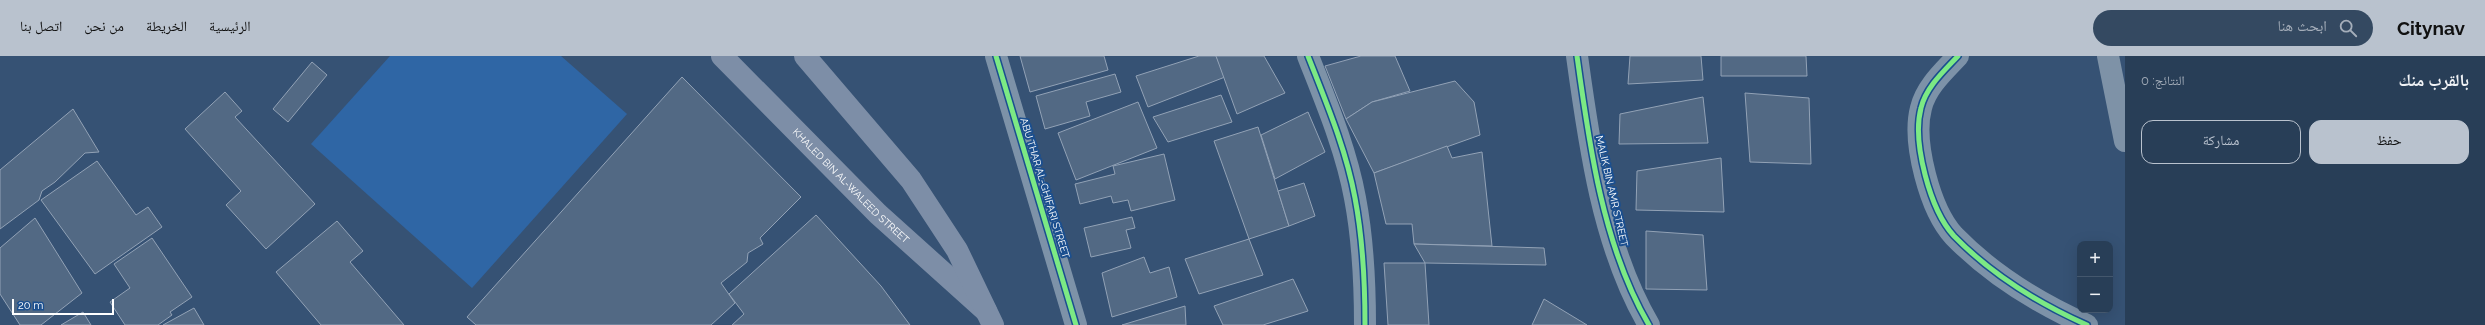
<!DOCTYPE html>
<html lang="ar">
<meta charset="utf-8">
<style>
:root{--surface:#283e57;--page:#344961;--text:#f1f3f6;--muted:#a5aeba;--line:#44576d;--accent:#b9c2ce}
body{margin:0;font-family:Raleway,"Noto Naskh Arabic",sans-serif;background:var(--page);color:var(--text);direction:rtl}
.controls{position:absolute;right:12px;bottom:12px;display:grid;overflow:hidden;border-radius:8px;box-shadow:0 4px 16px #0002}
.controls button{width:36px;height:36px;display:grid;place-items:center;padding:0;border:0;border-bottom:1px solid var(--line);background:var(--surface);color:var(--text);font:20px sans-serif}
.scale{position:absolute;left:12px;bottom:10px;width:102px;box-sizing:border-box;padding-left:4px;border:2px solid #fff;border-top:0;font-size:11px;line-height:14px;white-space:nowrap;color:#fff;-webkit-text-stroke:3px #1b4f8f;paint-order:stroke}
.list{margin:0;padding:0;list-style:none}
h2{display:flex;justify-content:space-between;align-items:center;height:52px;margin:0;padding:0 16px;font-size:17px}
h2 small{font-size:13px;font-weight:400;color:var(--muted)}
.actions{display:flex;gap:8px;padding:12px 16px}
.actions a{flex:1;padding:9px 0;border:1px solid var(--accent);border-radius:12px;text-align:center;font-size:14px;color:var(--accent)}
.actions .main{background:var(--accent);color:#111}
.icon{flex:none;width:22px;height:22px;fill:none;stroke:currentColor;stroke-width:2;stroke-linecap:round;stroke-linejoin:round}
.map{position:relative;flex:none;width:2125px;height:269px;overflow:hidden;direction:ltr}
header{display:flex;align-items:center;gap:24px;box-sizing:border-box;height:56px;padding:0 20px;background:var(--accent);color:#111}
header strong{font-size:19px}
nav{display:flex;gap:22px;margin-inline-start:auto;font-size:14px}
.search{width:280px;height:36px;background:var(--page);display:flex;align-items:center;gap:10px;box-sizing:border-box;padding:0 14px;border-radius:22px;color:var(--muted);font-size:15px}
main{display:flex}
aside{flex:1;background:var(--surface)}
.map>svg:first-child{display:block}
</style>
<header>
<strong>Citynav</strong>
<div class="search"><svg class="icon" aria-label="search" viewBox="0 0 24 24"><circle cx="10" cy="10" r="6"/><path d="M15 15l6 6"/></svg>ابحث هنا</div>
<nav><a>الرئيسية</a><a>الخريطة</a><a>من نحن</a><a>اتصل بنا</a></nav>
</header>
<main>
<aside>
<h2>بالقرب منك<small>النتائج: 0</small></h2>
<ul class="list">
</ul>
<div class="actions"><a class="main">حفظ</a><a>مشاركة</a></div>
</aside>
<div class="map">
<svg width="2125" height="269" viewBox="0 0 2125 269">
<rect width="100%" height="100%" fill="#365274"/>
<!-- green -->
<path fill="#2f66a5" d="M390,0H561L627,58L472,232L311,88Z"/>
<!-- building -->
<g fill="#526984" stroke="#92a2b6">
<path d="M1020,0H1104L1108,14L1030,36Z"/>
<path d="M1199,0H1216L1225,21L1148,51L1136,20Z"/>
<path d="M1216,0H1264L1285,37L1237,58Z"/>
<path d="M1361,0H1395L1410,35L1372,46L1346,63L1325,10Z"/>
<path d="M1630,0H1701L1703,24L1628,28Z"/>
<path d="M1721,0H1806L1807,20H1721Z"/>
<path d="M312,6L327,19L288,66L273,53Z"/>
<path d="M1115,18L1121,36L1086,46L1090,60L1045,73L1036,40Z"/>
<path d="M682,21L801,141L760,182L763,188L748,197L747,206L721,227L735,247L711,269H476L467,261Z"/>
<path d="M1455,25L1474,46L1480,79L1374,117L1346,63L1372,46Z"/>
<path d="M225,36L242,55L235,61L315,148L266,193L226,149L241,135L185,73Z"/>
<path d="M1745,37L1809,42L1811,108L1750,106Z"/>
<path d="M1221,39L1232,66L1168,86L1153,61Z"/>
<path d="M1703,41L1708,87L1619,88L1620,58Z"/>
<path d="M1138,46L1157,92L1076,124L1058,77Z"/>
<path d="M73,53L99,96L85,97L55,126L42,135L39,144L0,173V114Z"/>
<path d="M1308,56L1325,96L1275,123L1261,79Z"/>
<path d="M1258,71L1289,170L1249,183L1214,85Z"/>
<path d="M1447,90L1452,102L1482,96L1492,190L1414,188L1412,168H1386L1374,117Z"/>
<path d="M1164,98L1175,144L1131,155L1128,144L1113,147L1111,140L1080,148L1075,128L1115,118L1113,110Z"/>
<path d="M1721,102L1724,156L1636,154L1637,115Z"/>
<path d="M97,105L136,159L148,151L162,171L95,218L41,144Z"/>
<path d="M1304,127L1315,160L1289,170L1278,135Z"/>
<path d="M816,159L881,230L910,269H732L744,258L729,238Z"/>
<path d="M1132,161L1135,172L1126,174L1131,192L1091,201L1084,172Z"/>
<path d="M35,162L82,237L41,269H20L0,238V192Z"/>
<path d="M337,165L363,195L350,206L404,269H321L276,216Z"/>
<path d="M1646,175L1703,179L1707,234L1646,233Z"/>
<path d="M152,182L192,241L170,256L172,259L158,269H125L110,246L130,232L114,208Z"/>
<path d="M1249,183L1263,219L1199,238L1185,203Z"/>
<path d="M1414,188L1544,192L1546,209L1425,207Z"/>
<path d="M1144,201L1150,217L1169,211L1177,241L1112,261L1102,217Z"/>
<path d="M1384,207H1425L1429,269H1388Z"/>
<path d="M1293,223L1308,255L1263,269H1223L1214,250Z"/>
<path d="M1544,243L1587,269H1532Z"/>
<path d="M1185,250L1186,269H1122Z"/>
<path d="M194,252L204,269H163L174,263Z"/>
<path d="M83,256L91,269H61Z"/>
</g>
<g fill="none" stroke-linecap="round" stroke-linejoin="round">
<!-- minor -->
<g stroke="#7d92a8" stroke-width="22">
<path d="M996,0L1076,269"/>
<path d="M1308,0C1326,46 1346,93 1355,142C1363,184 1365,226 1365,269"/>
<path d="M1577,0C1589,88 1603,191 1649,269"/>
<path d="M1958,0C1944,15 1926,31 1921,52C1912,86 1930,154 1954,180C1991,218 2040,248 2087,269"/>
</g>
<!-- major -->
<g stroke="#7d8ea7" stroke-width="22">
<path id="s1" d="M722,0L878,158L986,255"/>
<path d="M805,0L911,124L957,194L993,269"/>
</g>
<!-- highway -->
<path stroke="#7e92a7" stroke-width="22" d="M2108,0L2125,85"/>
<!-- cycleway casing -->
<g stroke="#1b4f8f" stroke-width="8">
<g id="cycleway">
<path d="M996,0L1076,269"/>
<path d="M1308,0C1326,46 1346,93 1355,142C1363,184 1365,226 1365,269"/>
<path d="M1577,0C1589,88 1603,191 1649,269"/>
<path d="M1958,0C1944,15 1926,31 1921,52C1912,86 1930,154 1954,180C1991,218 2040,248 2087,269"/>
</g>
</g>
<!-- cycleway -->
<use href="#cycleway" stroke="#7ce984" stroke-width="5"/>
</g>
<g text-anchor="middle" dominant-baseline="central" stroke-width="4" stroke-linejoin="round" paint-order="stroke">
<!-- street labels -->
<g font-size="10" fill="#fff" stroke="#1b4f8f">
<text stroke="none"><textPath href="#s1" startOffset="183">KHALED BIN AL-WALEED STREET</textPath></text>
<text transform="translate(1045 132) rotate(73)">ABU THAR AL-GHIFARI STREET</text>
<text transform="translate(1612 135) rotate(77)">MALIK BIN AMR STREET</text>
</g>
</g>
</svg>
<div class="controls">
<button>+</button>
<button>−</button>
</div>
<div class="scale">20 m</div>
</div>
</main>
